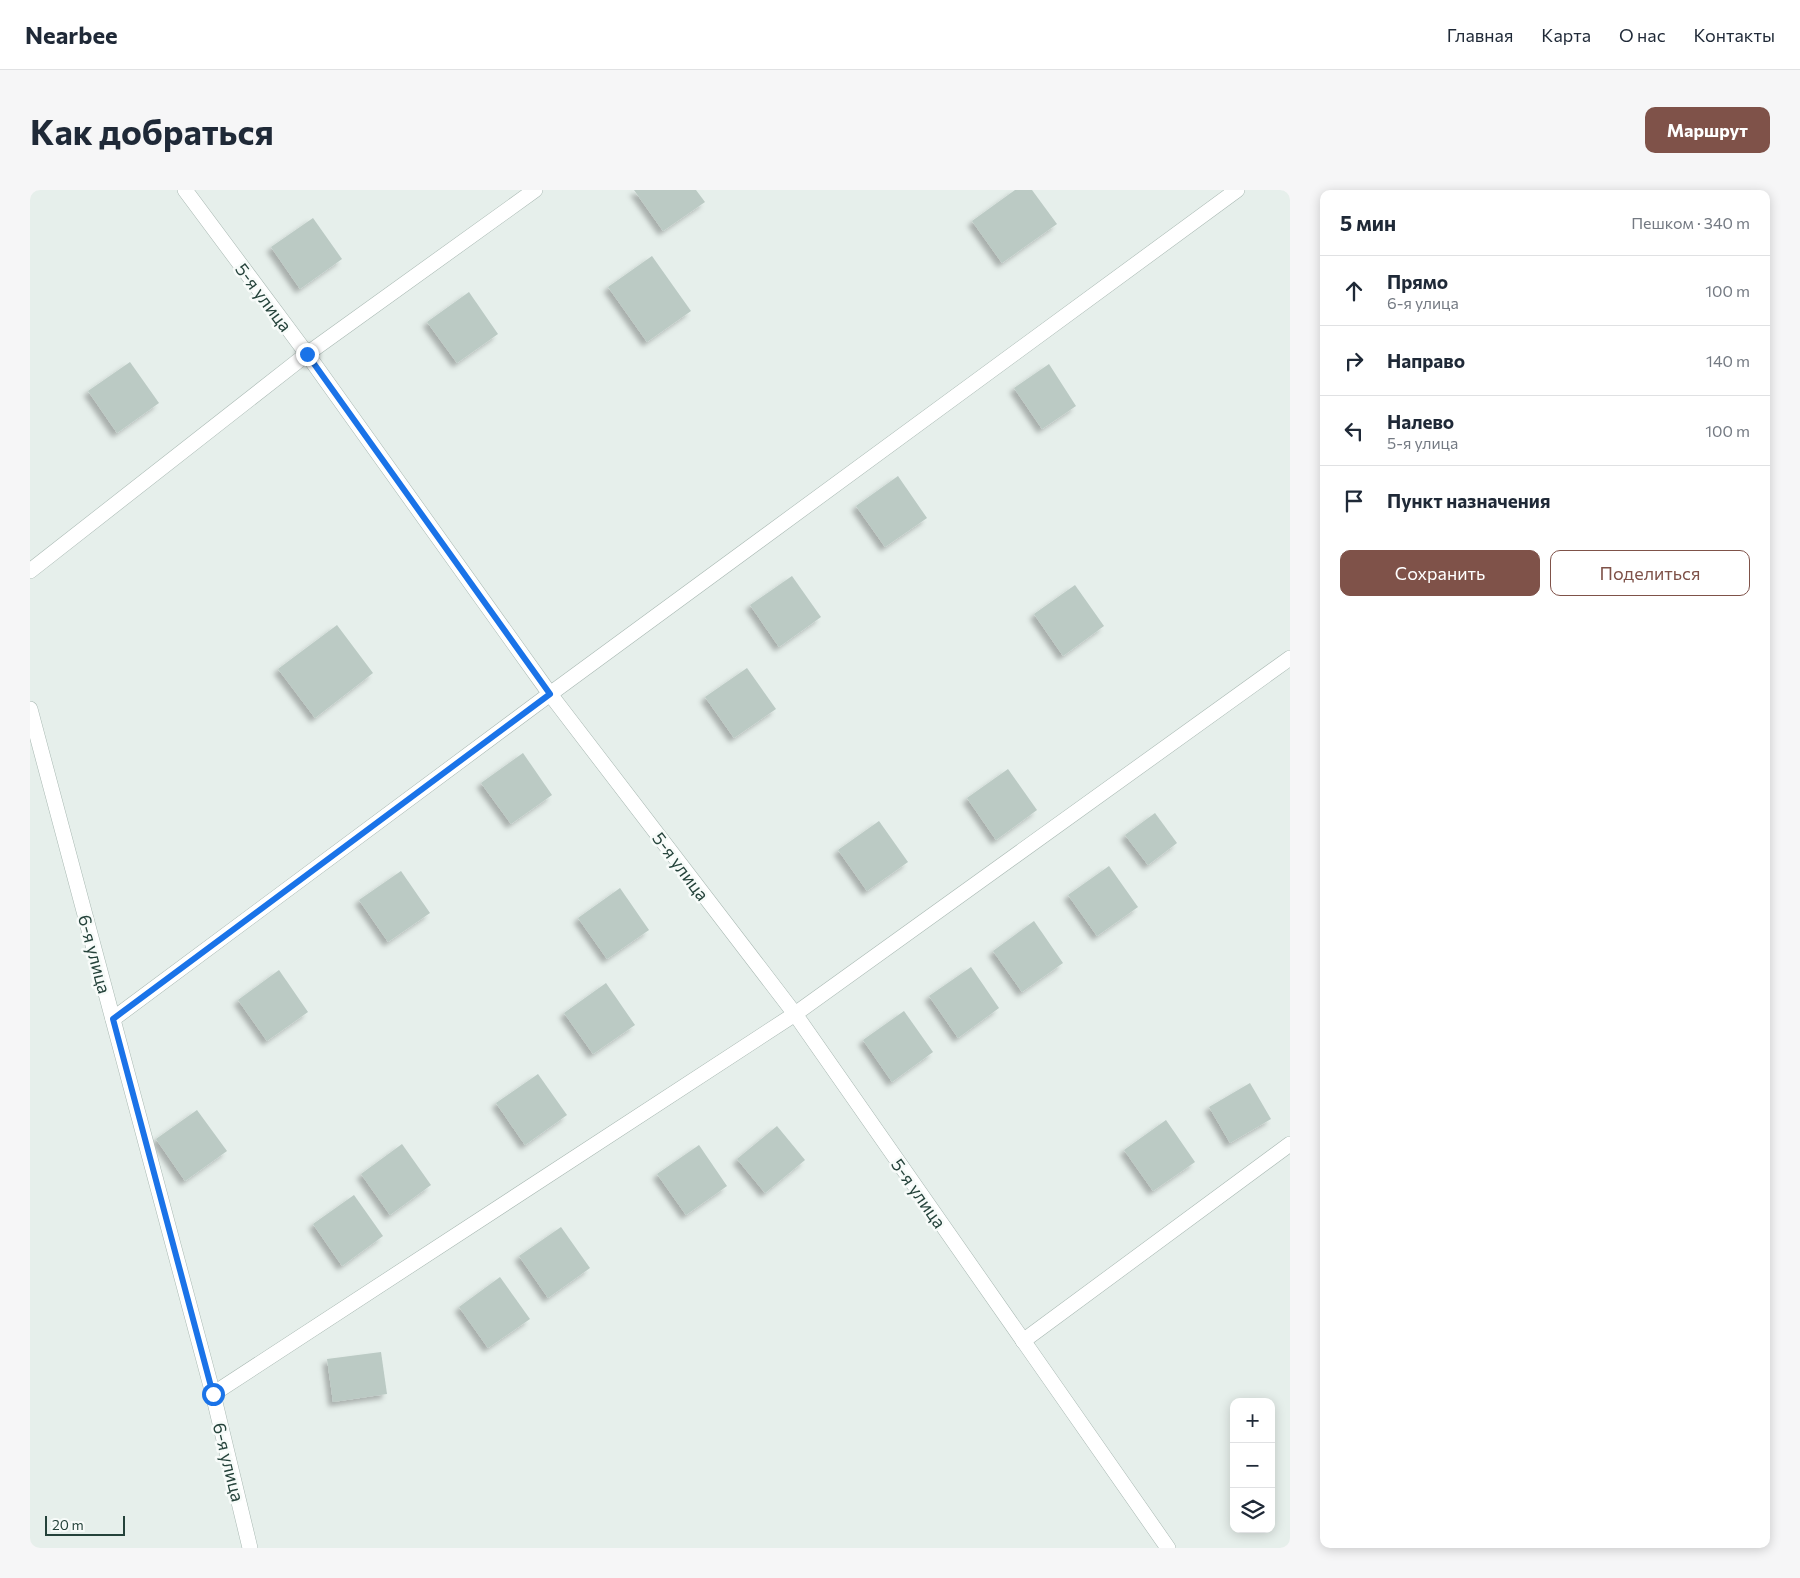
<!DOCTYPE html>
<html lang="ru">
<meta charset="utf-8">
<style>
:root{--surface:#fff;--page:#f6f6f7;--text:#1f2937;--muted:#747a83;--line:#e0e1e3;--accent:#7f5249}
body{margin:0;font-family:Commissioner,sans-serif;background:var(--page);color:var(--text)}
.controls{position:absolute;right:15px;bottom:15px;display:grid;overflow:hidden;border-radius:10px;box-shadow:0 2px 12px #0003}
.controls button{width:45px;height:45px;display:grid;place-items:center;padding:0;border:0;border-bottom:1px solid var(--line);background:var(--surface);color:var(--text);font:25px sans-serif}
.scale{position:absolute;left:15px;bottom:12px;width:80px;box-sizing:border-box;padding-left:5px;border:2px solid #24423a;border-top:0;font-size:14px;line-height:18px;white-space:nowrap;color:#24423a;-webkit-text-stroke:4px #f7fbf9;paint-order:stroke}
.stop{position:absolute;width:15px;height:15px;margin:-11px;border:4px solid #1a73e8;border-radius:50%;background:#fff}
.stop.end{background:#1a73e8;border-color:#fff;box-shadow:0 1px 5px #0008}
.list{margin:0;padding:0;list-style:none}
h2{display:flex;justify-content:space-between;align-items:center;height:65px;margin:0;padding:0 20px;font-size:21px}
h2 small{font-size:16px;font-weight:400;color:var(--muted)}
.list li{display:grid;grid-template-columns:32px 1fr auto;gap:15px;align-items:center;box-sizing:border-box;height:70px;padding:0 20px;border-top:1px solid var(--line)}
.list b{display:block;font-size:19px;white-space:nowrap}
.list p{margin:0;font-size:16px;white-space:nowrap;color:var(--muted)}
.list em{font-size:16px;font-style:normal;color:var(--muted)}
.actions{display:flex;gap:10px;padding:15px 20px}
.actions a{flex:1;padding:11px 0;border:1px solid var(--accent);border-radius:10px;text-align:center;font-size:18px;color:var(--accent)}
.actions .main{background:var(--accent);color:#fff}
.icon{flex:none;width:28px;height:28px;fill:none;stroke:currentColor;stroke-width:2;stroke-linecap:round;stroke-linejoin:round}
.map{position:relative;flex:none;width:1260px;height:1358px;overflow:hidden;border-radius:10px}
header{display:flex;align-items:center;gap:30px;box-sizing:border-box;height:70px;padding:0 25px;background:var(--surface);border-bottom:1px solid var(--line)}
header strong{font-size:24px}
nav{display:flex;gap:28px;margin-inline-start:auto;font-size:18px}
.intro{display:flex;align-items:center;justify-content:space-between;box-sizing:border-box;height:120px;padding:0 30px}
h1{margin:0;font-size:35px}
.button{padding:12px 22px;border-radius:10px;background:var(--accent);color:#fff;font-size:18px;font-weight:700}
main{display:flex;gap:30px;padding:0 30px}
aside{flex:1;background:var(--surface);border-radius:10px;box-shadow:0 2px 12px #0003}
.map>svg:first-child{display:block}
</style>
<header>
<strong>Nearbee</strong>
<nav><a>Главная</a><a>Карта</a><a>О нас</a><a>Контакты</a></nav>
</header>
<div class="intro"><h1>Как добраться</h1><a class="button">Маршрут</a></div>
<main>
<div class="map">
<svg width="1260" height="1358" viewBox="0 0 1260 1358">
<defs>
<filter id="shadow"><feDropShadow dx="-4.5" dy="4.5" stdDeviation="2.5" flood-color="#0004"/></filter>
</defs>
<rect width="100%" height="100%" fill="#e6efeb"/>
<!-- building -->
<g fill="#bbcac4" filter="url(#shadow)">
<path d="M604,0H666L675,12L633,41Z"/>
<path d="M985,0H1002L1027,34L972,73L942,31Z"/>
<path d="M283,28L312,69L270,99L241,57Z"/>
<path d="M622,66L661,121L617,152L578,97Z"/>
<path d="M439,102L468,144L427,173L397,132Z"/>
<path d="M100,172L129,213L87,243L58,201Z"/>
<path d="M1019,174L1046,216L1012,239L984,198Z"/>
<path d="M868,286L897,328L855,357L826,316Z"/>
<path d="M762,386L791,427L749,457L720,415Z"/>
<path d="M1045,395L1074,436L1033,466L1004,424Z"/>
<path d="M307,435L343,483L285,528L248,479Z"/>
<path d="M717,478L746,519L704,548L675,507Z"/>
<path d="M493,563L522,605L481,634L451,593Z"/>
<path d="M978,579L1007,620L966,650L937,608Z"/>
<path d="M1125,623L1147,653L1118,675L1095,645Z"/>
<path d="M849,631L878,672L837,701L808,660Z"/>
<path d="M1079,676L1108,717L1067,746L1038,705Z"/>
<path d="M371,681L400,723L358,752L329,710Z"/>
<path d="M590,698L619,740L577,769L548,728Z"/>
<path d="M1004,731L1033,773L992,802L963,761Z"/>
<path d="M941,777L969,818L928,848L899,806Z"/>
<path d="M249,780L278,822L237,851L208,810Z"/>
<path d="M576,793L605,835L563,864L534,823Z"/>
<path d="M874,821L903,862L862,892L833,850Z"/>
<path d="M508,884L537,925L495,955L466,913Z"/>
<path d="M1220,893L1241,929L1200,953L1179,917Z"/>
<path d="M167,920L197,961L155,991L126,949Z"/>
<path d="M1136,930L1165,972L1123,1001L1094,960Z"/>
<path d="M747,936L775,970L735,1003L707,969Z"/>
<path d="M372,954L401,995L360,1025L331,984Z"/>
<path d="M669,955L697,996L656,1025L627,984Z"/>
<path d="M324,1005L353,1046L312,1076L283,1034Z"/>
<path d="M531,1037L560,1078L518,1108L489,1066Z"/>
<path d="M470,1087L500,1129L458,1158L429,1117Z"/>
<path d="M351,1162L357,1204L303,1212L297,1169Z"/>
</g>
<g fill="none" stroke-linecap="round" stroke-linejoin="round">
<!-- street casing -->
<g stroke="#a8b8b2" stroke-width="16">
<g id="street">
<path d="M155,0L277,164L520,504L765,824L1138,1358"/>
<path d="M0,381L277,164L505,0"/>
<path d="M0,519L183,1204L220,1358"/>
<path d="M83,829L520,504L1207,0"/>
<path d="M993,1151L1260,954"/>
<path d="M183,1204L765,824L1260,468"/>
</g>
</g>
<!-- street -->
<use href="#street" stroke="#fff" stroke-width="15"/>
</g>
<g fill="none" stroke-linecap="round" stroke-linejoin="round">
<!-- route -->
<path stroke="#1a73e8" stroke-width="6" d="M183,1204L83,829L520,504L277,164"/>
</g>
<g text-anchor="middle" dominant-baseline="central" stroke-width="5" stroke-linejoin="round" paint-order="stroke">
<!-- street labels -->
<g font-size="18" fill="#24423a" stroke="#f7fbf9">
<text transform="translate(234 107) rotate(53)">5-я улица</text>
<text transform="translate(651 676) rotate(53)">5-я улица</text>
<text transform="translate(65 764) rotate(75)">6-я улица</text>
<text transform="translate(889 1003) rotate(55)">5-я улица</text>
<text transform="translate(199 1272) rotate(76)">6-я улица</text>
</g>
</g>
</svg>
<div class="controls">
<button>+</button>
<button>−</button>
<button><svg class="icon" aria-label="layers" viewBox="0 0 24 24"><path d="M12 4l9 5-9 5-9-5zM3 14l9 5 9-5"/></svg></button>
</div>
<div class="scale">20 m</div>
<div class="stop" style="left:183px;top:1204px"></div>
<div class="stop end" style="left:277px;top:164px"></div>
</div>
<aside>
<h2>5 мин<small>Пешком · 340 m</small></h2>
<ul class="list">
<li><svg class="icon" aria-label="ahead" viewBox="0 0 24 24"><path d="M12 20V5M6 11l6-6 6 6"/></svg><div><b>Прямо</b><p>6-я улица</p></div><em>100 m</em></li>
<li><svg class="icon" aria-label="right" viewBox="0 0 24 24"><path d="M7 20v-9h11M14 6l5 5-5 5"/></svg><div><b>Направо</b></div><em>140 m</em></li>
<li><svg class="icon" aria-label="left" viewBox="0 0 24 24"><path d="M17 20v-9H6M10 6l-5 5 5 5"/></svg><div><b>Налево</b><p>5-я улица</p></div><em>100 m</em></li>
<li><svg class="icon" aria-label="arrive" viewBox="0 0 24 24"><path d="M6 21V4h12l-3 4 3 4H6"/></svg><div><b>Пункт назначения</b></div></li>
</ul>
<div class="actions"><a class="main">Сохранить</a><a>Поделиться</a></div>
</aside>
</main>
